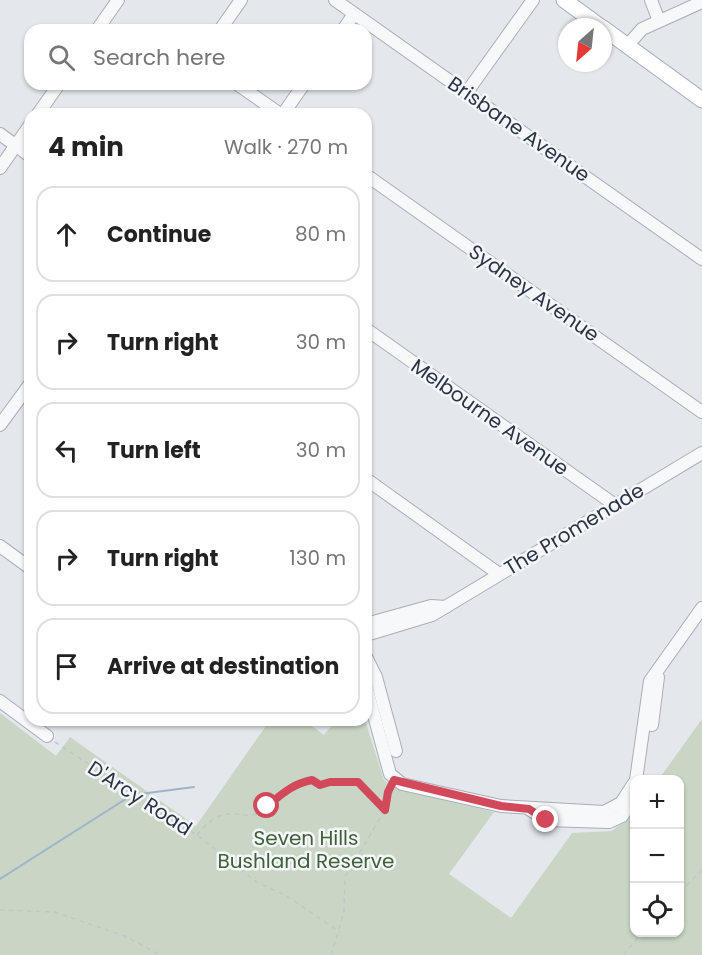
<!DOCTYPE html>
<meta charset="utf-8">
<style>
:root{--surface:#fff;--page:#f2f2f2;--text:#222;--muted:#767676;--line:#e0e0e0}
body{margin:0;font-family:Poppins,sans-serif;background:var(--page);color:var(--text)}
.controls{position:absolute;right:18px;bottom:18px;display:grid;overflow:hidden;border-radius:12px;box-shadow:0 2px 4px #0004}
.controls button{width:54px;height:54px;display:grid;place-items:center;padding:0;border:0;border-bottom:2px solid var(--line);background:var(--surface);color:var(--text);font:30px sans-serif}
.compass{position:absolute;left:558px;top:18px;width:54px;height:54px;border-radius:50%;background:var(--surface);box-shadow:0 2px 4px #0004;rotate:207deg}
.stop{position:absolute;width:18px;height:18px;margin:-14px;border:4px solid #d1495b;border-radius:50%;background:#fff}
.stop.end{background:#d1495b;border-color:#fff;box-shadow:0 2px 6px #0008}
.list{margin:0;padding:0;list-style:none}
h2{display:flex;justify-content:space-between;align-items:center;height:78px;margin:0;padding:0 24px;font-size:26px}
h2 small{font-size:20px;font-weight:400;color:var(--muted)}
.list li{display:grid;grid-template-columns:39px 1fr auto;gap:18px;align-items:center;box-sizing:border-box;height:96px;margin:0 12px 12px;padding:0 12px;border:2px solid var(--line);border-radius:18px}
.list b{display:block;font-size:22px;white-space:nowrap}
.list em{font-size:20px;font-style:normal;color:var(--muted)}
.icon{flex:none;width:33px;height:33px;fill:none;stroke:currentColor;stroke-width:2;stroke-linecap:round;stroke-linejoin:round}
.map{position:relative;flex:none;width:702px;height:955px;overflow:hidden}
.search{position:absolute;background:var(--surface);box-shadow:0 2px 4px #0004;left:24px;top:24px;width:348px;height:66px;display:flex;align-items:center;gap:15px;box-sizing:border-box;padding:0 21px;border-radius:18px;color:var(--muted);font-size:22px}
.panel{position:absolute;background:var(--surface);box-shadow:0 2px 4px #0004;left:24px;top:108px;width:348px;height:618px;border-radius:18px}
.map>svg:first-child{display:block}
</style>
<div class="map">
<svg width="702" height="955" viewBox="0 0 702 955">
<rect width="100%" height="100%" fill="#e4e7ec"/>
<!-- green -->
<path fill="#c9d6c5" d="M0,713L56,756L70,737L196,826L270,720H304L324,735L336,720H365L384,780L397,789L494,812L449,874L511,918L572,833L612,831L634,812V932H680V780L659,779L702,719V955H0Z"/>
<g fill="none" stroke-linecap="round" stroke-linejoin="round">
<!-- stream -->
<path stroke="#9fb4cc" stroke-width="2" d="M0,879L132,795L194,787"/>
<!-- minor casing -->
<g stroke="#a9aeb7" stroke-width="14">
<g id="minor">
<path d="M335,0L702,259"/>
<path d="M651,0L659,21"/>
<path d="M97,30L118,0"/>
<path d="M220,30L241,0"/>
<path d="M343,30L354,14"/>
<path d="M627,46L642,29L702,2"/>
<path d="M237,84L280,114"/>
<path d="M467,92L533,0"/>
<path d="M38,114L59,84"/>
<path d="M283,114L304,84"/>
<path d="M0,134L30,156"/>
<path d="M0,168L30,125"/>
<path d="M366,175L702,412"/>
<path d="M366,329L615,505"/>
<path d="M0,425L30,384"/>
<path d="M366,479L499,574"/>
<path d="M0,546L30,568"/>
<path d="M366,624L431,606L446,607"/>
<path d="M366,635L432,615L702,453"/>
<path d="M366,657L376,677L396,751"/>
<path d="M366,686L390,774L402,784L501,806L604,812L621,803L634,783"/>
<path d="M0,701L47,736"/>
<path d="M652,725L658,677"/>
<path d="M636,780L650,681L702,608"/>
<path d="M529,809L546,820L609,822L622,816L634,799"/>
</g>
</g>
<!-- major casing -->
<g stroke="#a3abb8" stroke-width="17">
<g id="major">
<path d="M564,0L601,27"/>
<path d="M603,28L702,100"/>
</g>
</g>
<!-- path -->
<g stroke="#c2c5cb" stroke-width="1.5" stroke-dasharray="4.5 4.5" stroke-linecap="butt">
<path d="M55,742L198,836L258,883L285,895L340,932"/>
<path d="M197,835C207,822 219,812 237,814C244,815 249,816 256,814C278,805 293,770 320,785L331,782H358L385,810"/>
<path d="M680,892L702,870"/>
<path d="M0,910L54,912L125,936L160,955"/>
<path d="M331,955L344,913L345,877L385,810L389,789"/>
<path d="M623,955L643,932"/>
</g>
<!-- minor -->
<use href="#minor" stroke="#f7f8fa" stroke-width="12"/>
<!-- major -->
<use href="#major" stroke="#fff" stroke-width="15"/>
</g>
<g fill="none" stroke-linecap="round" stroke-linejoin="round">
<!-- route -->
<path stroke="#d1495b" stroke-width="8" d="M267,806C282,794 292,784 312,780L320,785L330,782H358L385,810L388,792L394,780L501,806L529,809L546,820"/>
</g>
<g text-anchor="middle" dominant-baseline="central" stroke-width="5" stroke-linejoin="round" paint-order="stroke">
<!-- street labels -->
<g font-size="20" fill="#2b3445" stroke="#f4f6f9">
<text transform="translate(519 129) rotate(35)">Brisbane Avenue</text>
<text transform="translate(534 293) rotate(35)">Sydney Avenue</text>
<text transform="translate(490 417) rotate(35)">Melbourne Avenue</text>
<text transform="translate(574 529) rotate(-31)">The Promenade</text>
<text transform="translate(140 798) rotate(33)">D'Arcy Road</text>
</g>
<!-- park labels -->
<g font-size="20" fill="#3f6138" stroke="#f4f6f9">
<text x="306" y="838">Seven Hills<tspan x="306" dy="23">Bushland Reserve</tspan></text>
</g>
</g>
</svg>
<div class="controls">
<button>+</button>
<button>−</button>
<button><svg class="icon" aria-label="locate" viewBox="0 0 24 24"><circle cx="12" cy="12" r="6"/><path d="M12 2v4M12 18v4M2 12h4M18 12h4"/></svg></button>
</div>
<svg class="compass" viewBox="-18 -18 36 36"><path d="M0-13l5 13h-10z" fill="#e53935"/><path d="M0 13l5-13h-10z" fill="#767676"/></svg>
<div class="stop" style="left:267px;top:806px"></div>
<div class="stop end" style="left:546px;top:820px"></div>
<div class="search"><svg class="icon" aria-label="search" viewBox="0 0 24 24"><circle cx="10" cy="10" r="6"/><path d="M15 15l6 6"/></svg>Search here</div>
<section class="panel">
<h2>4 min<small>Walk · 270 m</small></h2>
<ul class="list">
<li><svg class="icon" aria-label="ahead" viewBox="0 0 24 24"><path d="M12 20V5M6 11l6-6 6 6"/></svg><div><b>Continue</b></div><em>80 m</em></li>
<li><svg class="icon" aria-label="right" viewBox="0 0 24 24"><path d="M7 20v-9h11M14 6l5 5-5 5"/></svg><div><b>Turn right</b></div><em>30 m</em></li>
<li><svg class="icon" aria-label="left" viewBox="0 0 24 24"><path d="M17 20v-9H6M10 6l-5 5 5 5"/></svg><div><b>Turn left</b></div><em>30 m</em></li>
<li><svg class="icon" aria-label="right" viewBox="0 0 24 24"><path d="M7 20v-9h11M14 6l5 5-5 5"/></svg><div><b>Turn right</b></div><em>130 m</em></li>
<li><svg class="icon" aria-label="arrive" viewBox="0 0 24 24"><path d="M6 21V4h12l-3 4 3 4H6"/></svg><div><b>Arrive at destination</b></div></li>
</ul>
</section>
</div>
